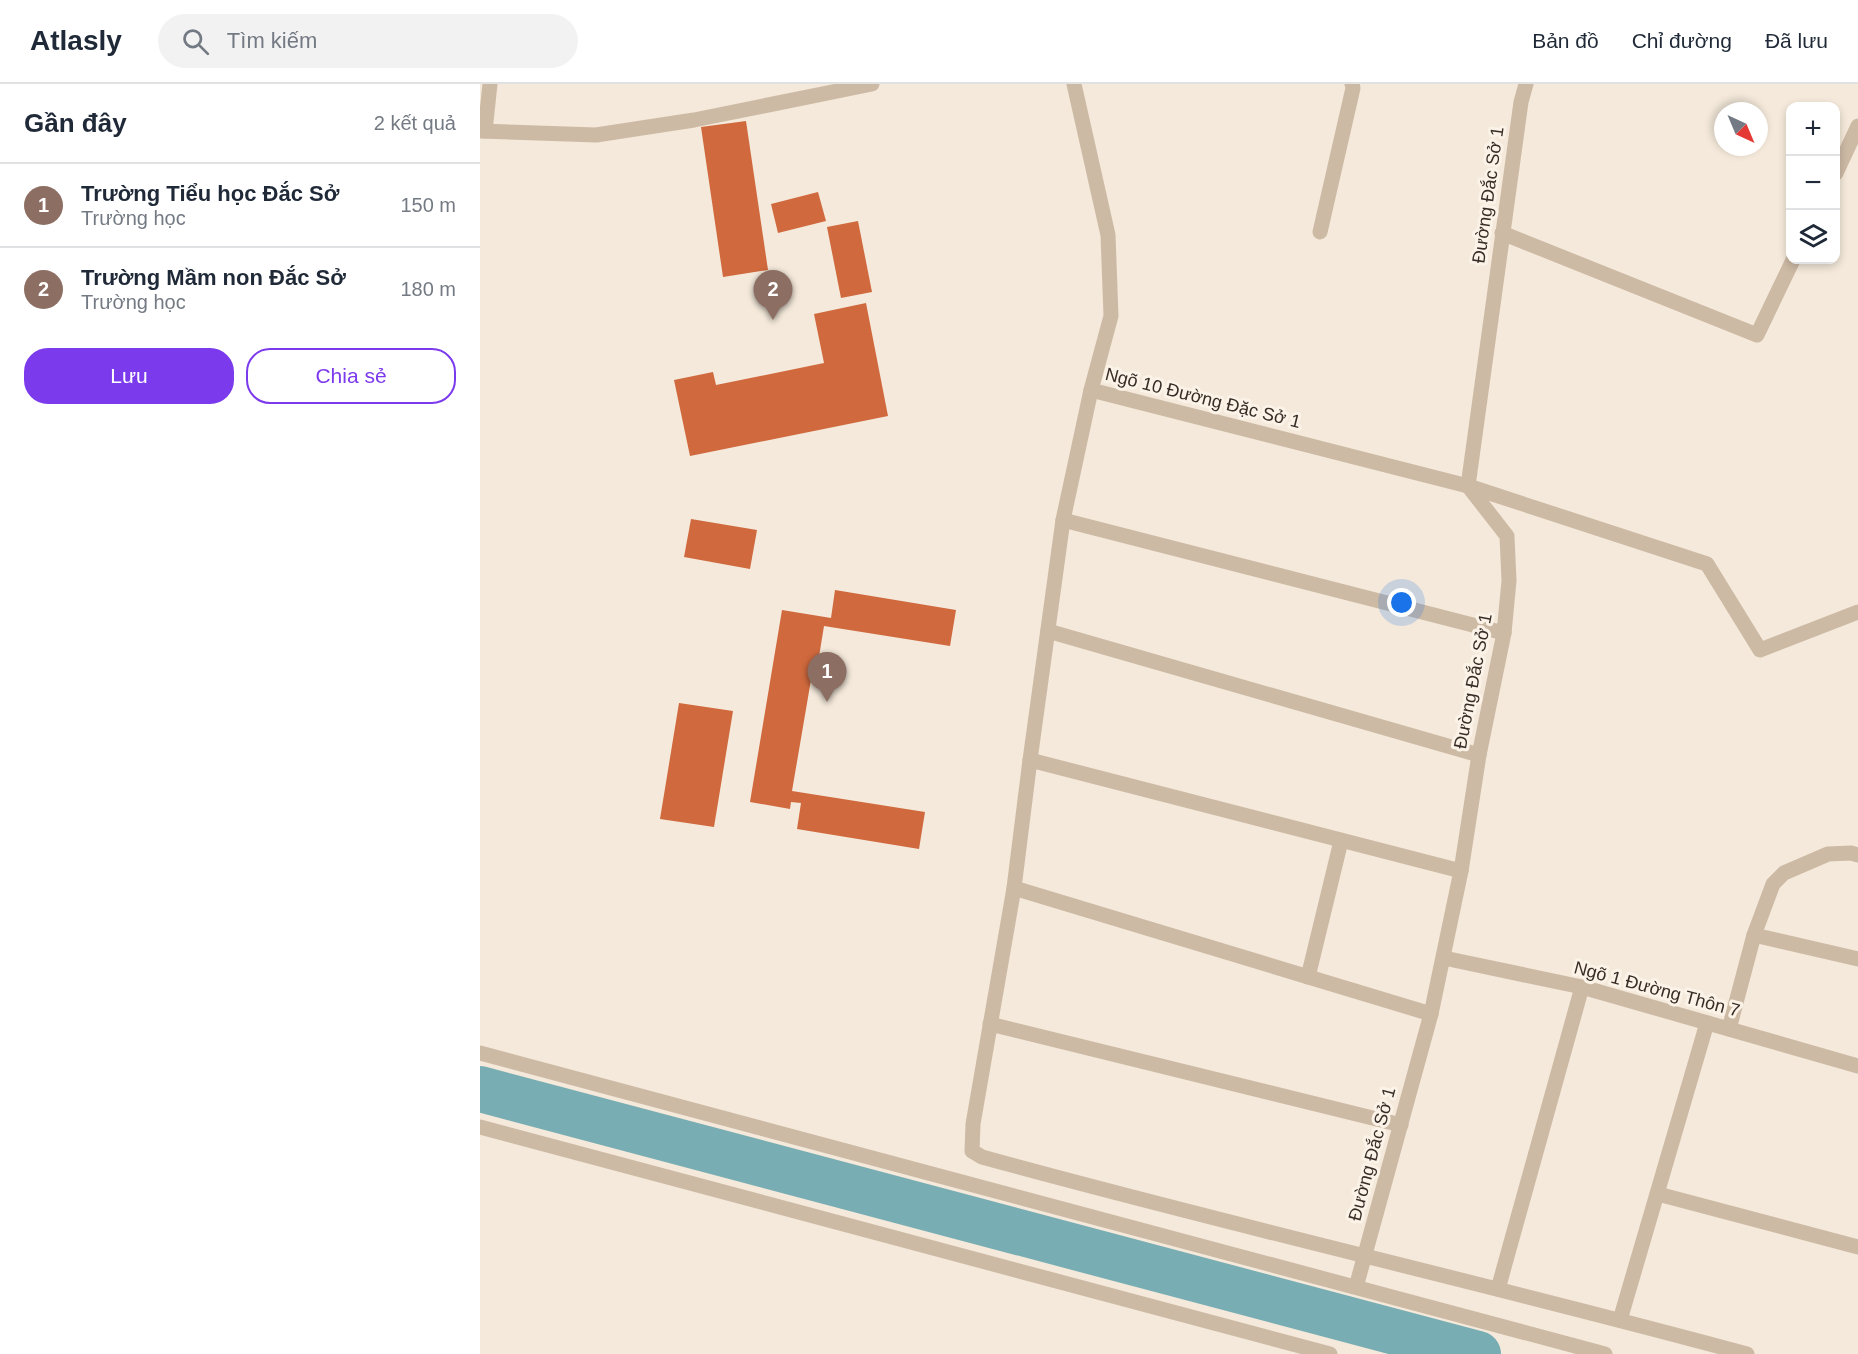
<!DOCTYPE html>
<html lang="vi">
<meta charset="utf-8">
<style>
:root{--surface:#fff;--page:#f2f2f3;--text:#1f2937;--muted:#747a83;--line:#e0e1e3;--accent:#7c3aed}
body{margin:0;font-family:Arial,sans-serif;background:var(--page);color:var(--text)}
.controls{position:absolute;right:18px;top:18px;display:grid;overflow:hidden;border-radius:12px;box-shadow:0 3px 9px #0003}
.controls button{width:54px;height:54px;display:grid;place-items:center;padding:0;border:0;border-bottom:2px solid var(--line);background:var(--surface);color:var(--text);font:30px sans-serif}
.compass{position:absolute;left:1234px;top:18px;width:54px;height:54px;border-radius:50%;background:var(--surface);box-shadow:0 3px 9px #0003;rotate:136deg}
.you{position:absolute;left:922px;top:519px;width:21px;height:21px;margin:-15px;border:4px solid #fff;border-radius:50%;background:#1a73e8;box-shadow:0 0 0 9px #1a73e833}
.badge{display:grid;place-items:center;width:39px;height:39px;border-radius:50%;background:var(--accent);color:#fff;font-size:20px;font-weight:700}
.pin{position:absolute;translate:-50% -50px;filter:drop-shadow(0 2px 3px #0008)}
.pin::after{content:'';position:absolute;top:32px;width:21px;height:18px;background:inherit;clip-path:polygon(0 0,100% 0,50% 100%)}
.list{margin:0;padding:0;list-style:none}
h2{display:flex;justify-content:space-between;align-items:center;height:78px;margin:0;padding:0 24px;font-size:26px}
h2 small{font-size:20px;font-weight:400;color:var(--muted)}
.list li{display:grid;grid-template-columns:39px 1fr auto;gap:18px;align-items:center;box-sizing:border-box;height:84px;padding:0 24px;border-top:2px solid var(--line)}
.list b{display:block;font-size:22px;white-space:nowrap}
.list p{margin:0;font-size:20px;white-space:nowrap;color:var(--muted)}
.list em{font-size:20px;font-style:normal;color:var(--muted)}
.actions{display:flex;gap:12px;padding:18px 24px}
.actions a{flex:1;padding:14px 0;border:2px solid var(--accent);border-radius:24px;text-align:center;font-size:21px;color:var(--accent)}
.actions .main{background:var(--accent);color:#fff}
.icon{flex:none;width:33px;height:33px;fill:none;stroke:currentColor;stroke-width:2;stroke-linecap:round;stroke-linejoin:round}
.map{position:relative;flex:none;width:1378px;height:1270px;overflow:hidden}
header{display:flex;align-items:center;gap:36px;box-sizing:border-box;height:84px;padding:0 30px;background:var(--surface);border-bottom:2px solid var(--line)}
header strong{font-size:28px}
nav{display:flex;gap:33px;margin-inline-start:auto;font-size:21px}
.search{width:420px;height:54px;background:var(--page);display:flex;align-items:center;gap:15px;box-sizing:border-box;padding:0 21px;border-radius:33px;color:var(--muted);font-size:22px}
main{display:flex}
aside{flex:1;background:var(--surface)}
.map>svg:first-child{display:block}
</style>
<header>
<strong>Atlasly</strong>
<div class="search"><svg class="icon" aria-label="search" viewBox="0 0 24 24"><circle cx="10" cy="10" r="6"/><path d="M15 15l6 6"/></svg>Tìm kiếm</div>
<nav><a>Bản đồ</a><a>Chỉ đường</a><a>Đã lưu</a></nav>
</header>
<main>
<aside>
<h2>Gần đây<small>2 kết quả</small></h2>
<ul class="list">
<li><span class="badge" style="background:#8d6e63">1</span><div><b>Trường Tiểu học Đắc Sở</b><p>Trường học</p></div><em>150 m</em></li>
<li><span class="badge" style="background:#8d6e63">2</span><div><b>Trường Mầm non Đắc Sở</b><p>Trường học</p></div><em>180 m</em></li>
</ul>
<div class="actions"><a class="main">Lưu</a><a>Chia sẻ</a></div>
</aside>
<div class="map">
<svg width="1378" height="1270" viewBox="0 0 1378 1270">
<rect width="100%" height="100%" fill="#f4e9da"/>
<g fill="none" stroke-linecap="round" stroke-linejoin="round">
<!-- river -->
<path stroke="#77adb3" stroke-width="46" d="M0,1005L998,1270"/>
</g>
<!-- building -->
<g fill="#d0693d">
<path d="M266,37L288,186L243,193L221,43Z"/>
<path d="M338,108L346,137L298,149L291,120Z"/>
<path d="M378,137L392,208L361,214L347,143Z"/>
<path d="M386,219L408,332L210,372L194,296L233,288L236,301L344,279L334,230Z"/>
<path d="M211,435L277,446L270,485L204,473Z"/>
<path d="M355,506L476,526L470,562L344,542L336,591L332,590L312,707L445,728L439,765L317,745L321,719L311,718L310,725L270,718L302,526L351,534Z"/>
<path d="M199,619L253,627L234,743L180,735Z"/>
</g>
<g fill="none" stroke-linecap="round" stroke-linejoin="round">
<!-- minor -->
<g stroke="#cdbaa5" stroke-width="15">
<path d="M594,0L628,151L631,232L611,306L988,402L1227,480L1280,566L1378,528"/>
<path d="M0,47L116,51L214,36L392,0"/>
<path d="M5,47L10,0"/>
<path d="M1356,89L1378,42"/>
<path d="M840,148L873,4L872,0"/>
<path d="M1022,149L1277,251L1313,176"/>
<path d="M611,306L583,436L550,676L534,804L493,1040L492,1067L502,1073C756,1143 1013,1201 1267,1270"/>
<path d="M583,436L1024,549"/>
<path d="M568,547L999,671"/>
<path d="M550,676L981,787"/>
<path d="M534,804L951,930"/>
<path d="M1274,851L1378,875"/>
<path d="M964,874L1102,903L1378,982"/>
<path d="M828,893L861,757"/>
<path d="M510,940L921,1041"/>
<path d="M1249,945L1274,851L1293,800L1304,789L1348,770L1371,769L1378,771"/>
<path d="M0,969L1125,1270"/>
<path d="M0,1043L850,1270"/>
<path d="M1178,1110L1378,1163"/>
<path d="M876,1203L951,930L981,787L999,671L1024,549L1029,497L1027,452L988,402L1041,18L1046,0"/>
<path d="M1018,1205L1102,903"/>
<path d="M1140,1236L1227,939"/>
</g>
</g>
<g text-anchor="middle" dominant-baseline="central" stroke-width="6" stroke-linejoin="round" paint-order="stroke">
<!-- street labels -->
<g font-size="18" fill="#382d27" stroke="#fbf3e7">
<text transform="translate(1008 111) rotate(-82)">Đường Đắc Sở 1</text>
<text transform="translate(723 314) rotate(14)">Ngõ 10 Đường Đặc Sở 1</text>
<text transform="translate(993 597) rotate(-79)">Đường Đắc Sở 1</text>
<text transform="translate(1177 905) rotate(15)">Ngõ 1 Đường Thôn 7</text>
<text transform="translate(892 1070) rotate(-75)">Đường Đắc Sở 1</text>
</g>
</g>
</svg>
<div class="controls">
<button>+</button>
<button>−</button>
<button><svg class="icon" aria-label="layers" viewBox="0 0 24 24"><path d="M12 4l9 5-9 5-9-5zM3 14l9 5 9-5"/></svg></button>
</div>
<svg class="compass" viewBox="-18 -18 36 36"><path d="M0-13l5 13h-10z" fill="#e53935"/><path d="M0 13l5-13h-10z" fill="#747a83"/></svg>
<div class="you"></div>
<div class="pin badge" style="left:347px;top:618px;background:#8d6e63">1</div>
<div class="pin badge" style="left:293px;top:236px;background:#8d6e63">2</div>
</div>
</main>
